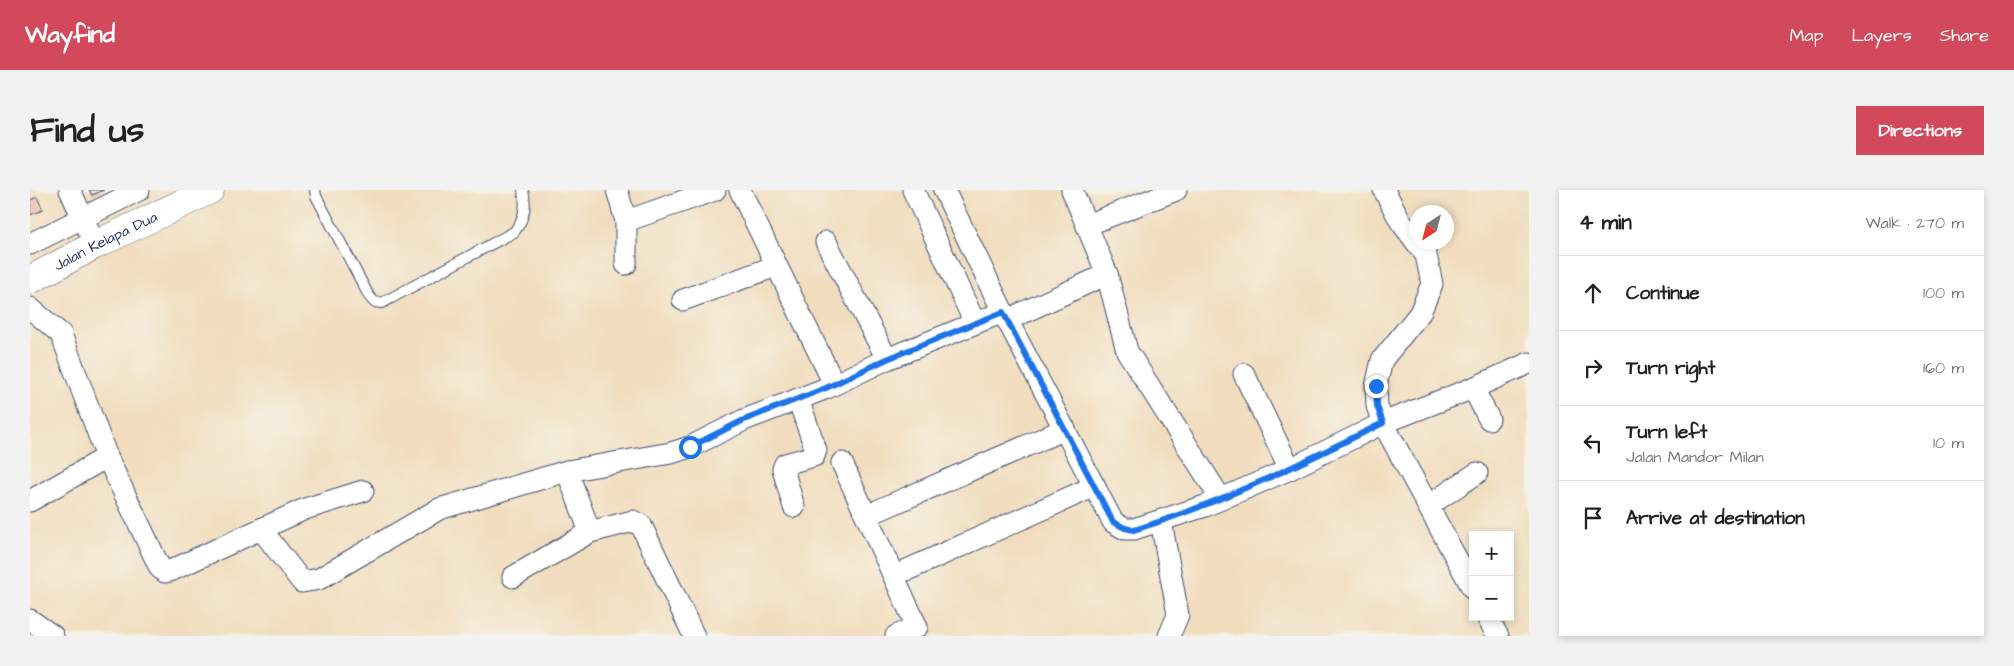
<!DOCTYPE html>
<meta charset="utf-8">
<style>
:root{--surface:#fff;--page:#f2f2f2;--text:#222;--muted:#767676;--line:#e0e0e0;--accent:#d1495b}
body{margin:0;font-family:"Architects Daughter",sans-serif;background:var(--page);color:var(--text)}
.controls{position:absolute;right:15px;bottom:15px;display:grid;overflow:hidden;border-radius:0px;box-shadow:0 2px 8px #0003}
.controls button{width:45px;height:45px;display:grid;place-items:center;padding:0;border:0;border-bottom:1px solid var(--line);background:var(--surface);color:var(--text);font:25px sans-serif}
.compass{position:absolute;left:1379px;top:15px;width:45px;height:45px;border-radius:50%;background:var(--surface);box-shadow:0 2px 8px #0003;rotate:216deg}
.stop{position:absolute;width:15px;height:15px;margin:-11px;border:4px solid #1a73e8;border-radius:50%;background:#fff}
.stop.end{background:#1a73e8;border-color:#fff;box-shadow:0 1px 5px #0008}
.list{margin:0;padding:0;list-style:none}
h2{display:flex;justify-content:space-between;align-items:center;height:65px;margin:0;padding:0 20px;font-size:21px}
h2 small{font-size:16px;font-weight:400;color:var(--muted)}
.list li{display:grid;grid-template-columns:32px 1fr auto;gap:15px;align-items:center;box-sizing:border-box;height:75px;padding:0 20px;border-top:1px solid var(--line)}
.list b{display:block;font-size:19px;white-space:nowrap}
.list p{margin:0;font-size:16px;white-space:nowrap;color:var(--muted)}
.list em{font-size:16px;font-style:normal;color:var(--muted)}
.icon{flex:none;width:28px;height:28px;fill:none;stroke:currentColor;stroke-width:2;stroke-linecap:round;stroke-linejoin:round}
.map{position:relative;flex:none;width:1499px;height:446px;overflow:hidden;border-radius:0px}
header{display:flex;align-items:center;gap:30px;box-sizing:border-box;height:70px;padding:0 25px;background:var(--accent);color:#fff}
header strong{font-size:24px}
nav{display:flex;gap:28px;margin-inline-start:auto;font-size:18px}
.intro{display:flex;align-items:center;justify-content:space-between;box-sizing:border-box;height:120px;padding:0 30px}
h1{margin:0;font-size:35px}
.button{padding:12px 22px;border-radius:0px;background:var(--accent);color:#fff;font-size:18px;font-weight:700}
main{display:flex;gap:30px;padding:0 30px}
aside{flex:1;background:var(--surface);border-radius:0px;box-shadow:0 2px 8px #0003}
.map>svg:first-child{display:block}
</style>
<header>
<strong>Wayfind</strong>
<nav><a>Map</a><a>Layers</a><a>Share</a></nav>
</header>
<div class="intro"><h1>Find us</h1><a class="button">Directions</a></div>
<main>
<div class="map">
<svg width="1499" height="446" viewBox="0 0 1499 446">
<rect width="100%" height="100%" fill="#f7f3e8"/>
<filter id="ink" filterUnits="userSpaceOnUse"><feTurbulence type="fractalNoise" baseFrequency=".02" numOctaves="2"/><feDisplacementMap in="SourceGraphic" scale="10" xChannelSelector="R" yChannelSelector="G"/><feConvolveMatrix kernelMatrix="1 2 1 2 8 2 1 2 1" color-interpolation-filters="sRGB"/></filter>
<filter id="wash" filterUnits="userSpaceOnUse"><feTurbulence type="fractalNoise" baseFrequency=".0096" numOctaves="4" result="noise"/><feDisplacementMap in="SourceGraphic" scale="20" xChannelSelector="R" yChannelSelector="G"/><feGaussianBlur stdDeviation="1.12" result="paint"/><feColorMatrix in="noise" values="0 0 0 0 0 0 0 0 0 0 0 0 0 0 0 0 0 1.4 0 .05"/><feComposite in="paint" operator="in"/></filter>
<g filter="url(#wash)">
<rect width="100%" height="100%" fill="#f1ddbd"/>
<g id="blocks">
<!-- building -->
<g fill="#e6b2a9">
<path d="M59,0H74L62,5Z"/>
<path d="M7,7L13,20L0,25V10Z"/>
</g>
</g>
</g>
<g filter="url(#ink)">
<use href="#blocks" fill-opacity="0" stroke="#3b496c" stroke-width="1"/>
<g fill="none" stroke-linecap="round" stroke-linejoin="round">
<!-- lane casing -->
<g stroke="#3b496c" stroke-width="12">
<path id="lane" d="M285,0L286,6L339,106L344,112L352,113L484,42C494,29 497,17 493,0"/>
</g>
<!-- street casing -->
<g stroke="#3b496c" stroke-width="23">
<g id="street">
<path d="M40,0L65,55"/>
<path d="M587,0L596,31"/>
<path d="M710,0L804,194"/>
<path d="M883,0L945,133"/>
<path d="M914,0L973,122L1083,332L1095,339H1104L1175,316L1260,279L1353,233L1443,198L1499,173"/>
<path d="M1042,0L1077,84L1097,161L1191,309"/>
<path d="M1354,0L1371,32L1396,65L1402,94L1390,123L1352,170L1346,196L1347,216L1353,233L1443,399"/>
<path d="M1057,35L1146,0"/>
<path d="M796,52L857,169"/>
<path d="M0,54L109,0"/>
<path d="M596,74V31L685,0"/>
<path d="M653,110L746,76"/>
<path d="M0,118L31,144L77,267L130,378L135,382L140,381L231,339L272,392L289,389L409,319L537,281L641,263L660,257L714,230L797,198L857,169L973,122"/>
<path d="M977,130L1077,84"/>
<path d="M1214,184L1260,279"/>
<path d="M1443,198L1459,229"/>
<path d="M812,273L887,437L866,446"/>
<path d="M0,311L77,267"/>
<path d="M1398,316L1447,283"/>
<path d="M764,317L753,279L755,274L784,266L786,260L768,209"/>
<path d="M849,320L1035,239"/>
<path d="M1131,331L1148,425L1139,446"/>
<path d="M231,339L275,319L333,301"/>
<path d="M560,342L603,331L611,335L664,446"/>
<path d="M877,380L1065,296"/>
<path d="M483,387L560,342L537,281"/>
<path d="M1457,427L1468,446"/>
<path d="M0,430L23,446"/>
</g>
</g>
<!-- secondary casing -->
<g stroke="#3b496c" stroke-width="29">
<g id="secondary">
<path id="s1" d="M0,90L65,55L180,0"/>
</g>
</g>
<!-- lane -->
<use href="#lane" stroke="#fff" stroke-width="10"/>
<!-- street -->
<use href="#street" stroke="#fff" stroke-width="21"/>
<!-- secondary -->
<use href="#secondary" stroke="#fff" stroke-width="28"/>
</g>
</g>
<g fill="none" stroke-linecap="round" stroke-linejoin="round" filter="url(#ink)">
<!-- route -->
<path stroke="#1a73e8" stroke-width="6" d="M660,257L714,230L796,198L857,169L973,122L1083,332L1095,338L1104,340C1191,313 1272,273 1353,233L1347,216L1346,196"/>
</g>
<g text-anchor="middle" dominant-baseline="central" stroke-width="4.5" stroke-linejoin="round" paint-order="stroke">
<!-- street labels -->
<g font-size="15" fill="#1b2f5e" stroke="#f7f3e8">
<text stroke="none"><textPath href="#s1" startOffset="85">Jalan Kelapa Dua</textPath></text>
</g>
</g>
</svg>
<div class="controls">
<button>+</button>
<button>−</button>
</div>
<svg class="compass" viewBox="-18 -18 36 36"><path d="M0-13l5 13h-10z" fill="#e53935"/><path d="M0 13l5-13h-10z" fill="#767676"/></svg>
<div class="stop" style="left:660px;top:257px"></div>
<div class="stop end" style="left:1346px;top:196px"></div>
</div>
<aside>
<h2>4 min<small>Walk · 270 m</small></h2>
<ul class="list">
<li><svg class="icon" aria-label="ahead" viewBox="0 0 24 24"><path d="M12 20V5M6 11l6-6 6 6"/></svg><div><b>Continue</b></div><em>100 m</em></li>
<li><svg class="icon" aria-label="right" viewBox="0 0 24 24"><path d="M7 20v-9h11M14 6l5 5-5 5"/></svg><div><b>Turn right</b></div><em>160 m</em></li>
<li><svg class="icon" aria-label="left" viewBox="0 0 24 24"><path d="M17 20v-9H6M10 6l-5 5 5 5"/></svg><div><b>Turn left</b><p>Jalan Mandor Milan</p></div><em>10 m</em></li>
<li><svg class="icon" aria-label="arrive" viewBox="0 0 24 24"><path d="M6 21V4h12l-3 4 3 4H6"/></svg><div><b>Arrive at destination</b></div></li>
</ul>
</aside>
</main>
